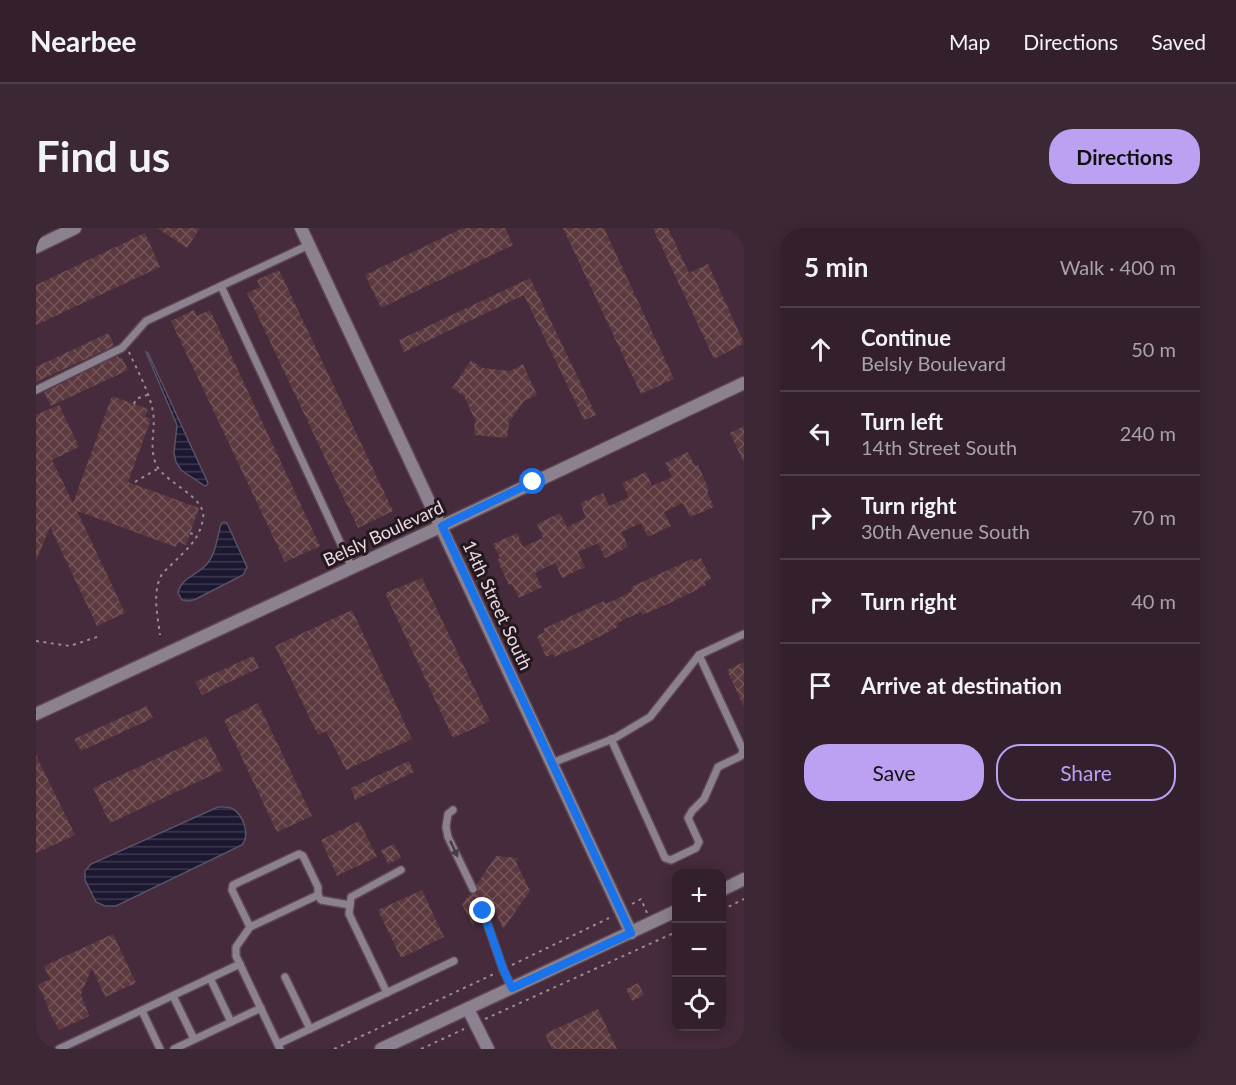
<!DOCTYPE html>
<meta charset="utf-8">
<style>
:root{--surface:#34202c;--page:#3c2834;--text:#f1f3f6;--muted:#a9a3a9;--line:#4e3e48;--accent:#bca0f2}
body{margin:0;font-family:Lato,sans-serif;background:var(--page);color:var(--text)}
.controls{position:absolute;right:18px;bottom:18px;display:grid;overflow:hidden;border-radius:12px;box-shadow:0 3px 15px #0003}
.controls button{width:54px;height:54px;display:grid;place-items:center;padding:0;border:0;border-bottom:2px solid var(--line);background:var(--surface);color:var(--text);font:30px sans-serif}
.stop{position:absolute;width:18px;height:18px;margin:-14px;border:4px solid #1a73e8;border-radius:50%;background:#fff}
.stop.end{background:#1a73e8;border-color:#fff;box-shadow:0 2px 6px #0008}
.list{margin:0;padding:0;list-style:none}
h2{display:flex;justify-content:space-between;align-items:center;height:78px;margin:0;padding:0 24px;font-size:26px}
h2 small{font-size:20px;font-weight:400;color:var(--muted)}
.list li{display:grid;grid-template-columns:39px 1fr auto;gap:18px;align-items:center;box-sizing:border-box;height:84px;padding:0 24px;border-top:2px solid var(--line)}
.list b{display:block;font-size:22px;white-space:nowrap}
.list p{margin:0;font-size:20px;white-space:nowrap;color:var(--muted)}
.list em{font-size:20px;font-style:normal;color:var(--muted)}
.actions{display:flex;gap:12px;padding:18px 24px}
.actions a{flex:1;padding:14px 0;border:2px solid var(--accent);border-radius:24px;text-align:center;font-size:21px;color:var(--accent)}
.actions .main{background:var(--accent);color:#111}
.icon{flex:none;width:33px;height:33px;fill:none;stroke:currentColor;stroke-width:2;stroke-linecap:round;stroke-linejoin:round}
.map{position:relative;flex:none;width:708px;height:821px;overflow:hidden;border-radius:24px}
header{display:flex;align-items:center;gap:36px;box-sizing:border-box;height:84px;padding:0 30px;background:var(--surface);border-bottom:2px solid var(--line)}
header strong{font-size:28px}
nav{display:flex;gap:33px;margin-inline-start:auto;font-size:21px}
.intro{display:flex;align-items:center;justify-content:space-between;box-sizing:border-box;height:144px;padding:0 36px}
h1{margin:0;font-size:42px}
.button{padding:15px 27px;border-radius:24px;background:var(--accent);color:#111;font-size:21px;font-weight:700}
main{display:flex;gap:36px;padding:0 36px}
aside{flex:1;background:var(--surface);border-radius:24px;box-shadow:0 3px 15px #0003}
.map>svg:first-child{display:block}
</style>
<header>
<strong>Nearbee</strong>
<nav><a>Map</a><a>Directions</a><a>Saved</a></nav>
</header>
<div class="intro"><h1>Find us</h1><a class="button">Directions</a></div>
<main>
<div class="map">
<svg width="708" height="821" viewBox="0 0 708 821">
<defs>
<pattern id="water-rules" width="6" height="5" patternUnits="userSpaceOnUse" patternTransform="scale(1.5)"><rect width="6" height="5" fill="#1d1832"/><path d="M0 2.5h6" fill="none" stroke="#3e3950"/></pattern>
<pattern id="building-cross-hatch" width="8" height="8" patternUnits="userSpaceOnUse" patternTransform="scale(1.5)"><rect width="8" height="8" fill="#5c393e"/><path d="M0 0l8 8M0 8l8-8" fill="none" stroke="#74555a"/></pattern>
</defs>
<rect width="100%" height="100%" fill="#452b3b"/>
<!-- water -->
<g fill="url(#water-rules)" stroke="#5a5267" stroke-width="1.5">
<path d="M110,124L112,125L172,255L171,257L169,258L145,242L140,234L138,225L141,197Z"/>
<path d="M188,294L191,295L211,339L207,347L160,371L154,373L146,372L142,365C145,350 159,348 169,338C180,328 181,309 185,296Z"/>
<path d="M182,579C188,579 193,578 197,581C208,588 214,607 206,617L80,678H69L60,674L49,652V643L55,636Z"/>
</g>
<!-- building -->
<g fill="url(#building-cross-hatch)">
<path d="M121,0H164L151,20Z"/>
<path d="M427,0H469L477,17L345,80L329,47Z"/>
<path d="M527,0H568L638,151L605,166Z"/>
<path d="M617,0H632L653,45L672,36L708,115L678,131Z"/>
<path d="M109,5L124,39L0,97V57Z"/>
<path d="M243,42L357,283L322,300L211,65L224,59L221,52Z"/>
<path d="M494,50L560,187L548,192L488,67L368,124L363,112Z"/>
<path d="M158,82L161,88L174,82L284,318L249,334L135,93Z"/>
<path d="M72,105L78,118L0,154V139Z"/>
<path d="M82,128L84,131L86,130L92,142L15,178L8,164Z"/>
<path d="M435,132L446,140L474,143L487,136L501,167L488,173L473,194L471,210L438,207L439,192L428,168L416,160Z"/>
<path d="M76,168L112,181L109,189L115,191L92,254L163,280L150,317L142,314L140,319L41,283L89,385L61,398L14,299L0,333V187L23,177L43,219L16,232L37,275Z"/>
<path d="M708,198V235L694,205Z"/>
<path d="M652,224L659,238L662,237L673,262L671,264L678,279L654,289L647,275L628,284L635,298L612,309L605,295L586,304L592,319L569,330L562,315L542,324L549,339L526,350L519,335L499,345L506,359L483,370L476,356L473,357L461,332L464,330L457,316L481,305L487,319L507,310L501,296L524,285L531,299L550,290L544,275L567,265L573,278L593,269L586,255L610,244L616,258L636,249L629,235Z"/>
<path d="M665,330L675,351L669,354L670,357L632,376L606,387L605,384L587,392L581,396L582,399L545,418L518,429L517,426L510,429L501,408L509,404L507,401L568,373L570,376L589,367L596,363L595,359L656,331L657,334Z"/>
<path d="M386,350L454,493L417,510L349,365Z"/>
<path d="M316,382L376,511L310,542L290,503L282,507L239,418Z"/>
<path d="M217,428L223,440L166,467L159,454Z"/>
<path d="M708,434V479L691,442Z"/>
<path d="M222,475L276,588L241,604L188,492Z"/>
<path d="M111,478L117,490L45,523L38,511Z"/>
<path d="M170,508L187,542L74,595L57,560Z"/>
<path d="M0,527L39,607L0,625Z"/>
<path d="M373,533L378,544L319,572L315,560Z"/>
<path d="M323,593L341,629L301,648L285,612Z"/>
<path d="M358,616L365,630L352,636L345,622Z"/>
<path d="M460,628L483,630L480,634L494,663L467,701L454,672L450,678H446L442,680L443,689L437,698L426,676L434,666H439L442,664L441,656Z"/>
<path d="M386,662L408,709L365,730L342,682Z"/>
<path d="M77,706L100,755L69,769L56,740L45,766L53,788L23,802L12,782L13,781L2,757L14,751L8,738Z"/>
<path d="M602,755L608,767L596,773L590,761Z"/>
<path d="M562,781L581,821H516L509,806Z"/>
</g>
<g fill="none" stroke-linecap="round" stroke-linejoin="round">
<!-- service casing -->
<g stroke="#5f4756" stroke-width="10">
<g id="service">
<path d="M185,58L316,340"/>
<path d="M0,162L86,120L110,93L273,17"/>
<path d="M575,511L629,630L635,632L660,620L663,614L652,590L656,583L668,571L682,539L705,528L707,522L663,427"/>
<path d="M516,535L579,510L614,489L663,427L708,406"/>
<path d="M417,582L412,586L410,599L412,609L437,661"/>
<path d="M282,667L285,672L314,677"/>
<path d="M447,683L467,741L476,760"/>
<path d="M214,699L196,662L197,657L263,626L267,628L282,659V667L214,699L200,719V728L244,821"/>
<path d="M249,749L274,801"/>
<path d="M174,750L195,794"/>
<path d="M351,765L313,686L315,669L365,642"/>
<path d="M137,768L158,811"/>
<path d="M106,783L124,821"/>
<path d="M0,815L5,821"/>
<path d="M242,816L418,733"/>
<path d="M23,821L204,736"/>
<path d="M138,821L225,780"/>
</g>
</g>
<!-- minor casing -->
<g stroke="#5f4756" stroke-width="15">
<g id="minor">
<path d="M265,0L595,705"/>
<path d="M0,19L39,0"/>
<path d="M0,486L406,298L708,155"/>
<path d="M432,781L452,821"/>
</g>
</g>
<!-- tertiary casing -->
<g stroke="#5f4756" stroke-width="15">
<g id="tertiary">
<path d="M686,662L708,651"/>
<path d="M345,821L640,683"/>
</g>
</g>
<!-- path -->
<g stroke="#9d8895" stroke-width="2" stroke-dasharray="3 4.5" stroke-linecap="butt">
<path d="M93,124C101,142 114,165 117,184C120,202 112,221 121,238C131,256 171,269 167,291C163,313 149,323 134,338C131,341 126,345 125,348C116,365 122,390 124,407"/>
<path d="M98,176L100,171L111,167"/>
<path d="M99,254L123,240"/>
<path d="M154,305L161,308"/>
<path d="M0,413L34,418L61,409"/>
<path d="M596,676L605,671L611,685"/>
<path d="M686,682L708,671"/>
<path d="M476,737L573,690"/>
<path d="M449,791L640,704"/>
<path d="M298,821L460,745"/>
<path d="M385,821L428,801"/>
</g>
<!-- service -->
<use href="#service" stroke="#8c828f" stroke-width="7"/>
<!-- minor -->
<use href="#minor" stroke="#8c828f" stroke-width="12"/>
<!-- tertiary -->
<use href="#tertiary" stroke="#8c828f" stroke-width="12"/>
</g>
<!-- one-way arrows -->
<defs><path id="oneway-solid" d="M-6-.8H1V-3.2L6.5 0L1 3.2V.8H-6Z" transform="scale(1.5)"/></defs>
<use fill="#483d46" href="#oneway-solid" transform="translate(418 621) rotate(65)"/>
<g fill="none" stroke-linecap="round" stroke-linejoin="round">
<!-- route -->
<path stroke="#1a73e8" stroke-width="8" d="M447,683L467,741L476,760L595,705L406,298L497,254"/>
</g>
<g text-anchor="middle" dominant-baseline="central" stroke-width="6" stroke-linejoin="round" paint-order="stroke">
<!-- street labels -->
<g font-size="18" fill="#ead9e3" stroke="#24181f">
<text transform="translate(347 305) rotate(-25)">Belsly Boulevard</text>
<text transform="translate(462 377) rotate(65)">14th Street South</text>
</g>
</g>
</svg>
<div class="controls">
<button>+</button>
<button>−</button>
<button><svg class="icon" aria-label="locate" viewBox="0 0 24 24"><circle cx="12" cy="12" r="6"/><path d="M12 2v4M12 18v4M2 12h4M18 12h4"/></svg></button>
</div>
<div class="stop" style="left:497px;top:254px"></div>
<div class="stop end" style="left:447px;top:683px"></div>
</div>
<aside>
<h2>5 min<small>Walk · 400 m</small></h2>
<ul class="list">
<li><svg class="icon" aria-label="ahead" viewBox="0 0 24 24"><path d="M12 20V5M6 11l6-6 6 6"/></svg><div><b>Continue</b><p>Belsly Boulevard</p></div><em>50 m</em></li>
<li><svg class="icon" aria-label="left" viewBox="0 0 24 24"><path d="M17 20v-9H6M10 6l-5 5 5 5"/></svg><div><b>Turn left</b><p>14th Street South</p></div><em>240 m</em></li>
<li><svg class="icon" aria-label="right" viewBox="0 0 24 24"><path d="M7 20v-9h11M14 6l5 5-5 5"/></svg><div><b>Turn right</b><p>30th Avenue South</p></div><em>70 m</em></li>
<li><svg class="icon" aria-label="right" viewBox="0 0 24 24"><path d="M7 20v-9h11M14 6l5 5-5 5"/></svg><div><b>Turn right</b></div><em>40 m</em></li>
<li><svg class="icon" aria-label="arrive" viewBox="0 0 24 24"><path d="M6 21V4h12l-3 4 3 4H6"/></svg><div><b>Arrive at destination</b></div></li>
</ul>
<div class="actions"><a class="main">Save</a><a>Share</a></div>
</aside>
</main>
